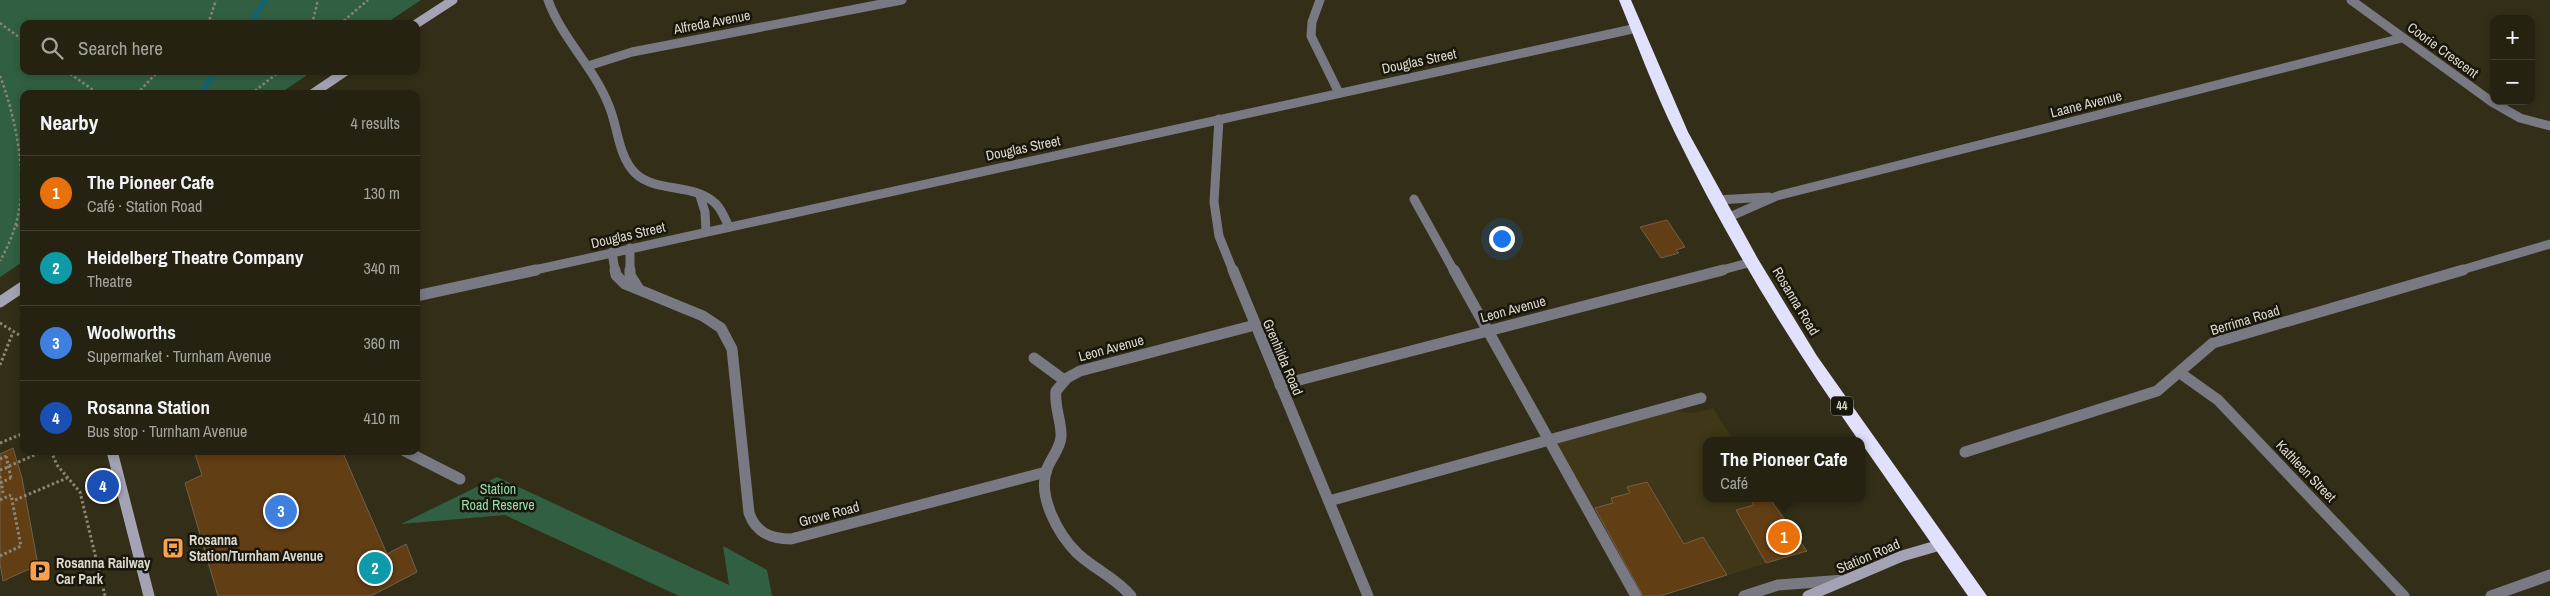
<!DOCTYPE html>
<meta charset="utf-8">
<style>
:root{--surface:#262211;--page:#322f1f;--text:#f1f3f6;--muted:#a4a49f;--line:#423f31;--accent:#f9a04c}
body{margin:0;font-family:"Archivo Narrow",sans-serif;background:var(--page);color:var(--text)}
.controls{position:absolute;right:15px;top:15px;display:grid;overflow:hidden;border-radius:10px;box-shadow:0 2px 8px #0003}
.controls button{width:45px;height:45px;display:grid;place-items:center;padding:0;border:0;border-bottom:1px solid var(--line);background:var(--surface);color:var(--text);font:25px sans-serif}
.you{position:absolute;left:1501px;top:238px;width:18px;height:18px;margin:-12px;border:4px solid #fff;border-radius:50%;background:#1a73e8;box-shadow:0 0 0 8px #1a73e833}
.badge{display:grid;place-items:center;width:32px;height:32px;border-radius:50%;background:var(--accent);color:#fff;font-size:16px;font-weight:700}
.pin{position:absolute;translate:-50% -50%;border:2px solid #fff;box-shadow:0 1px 5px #0006}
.popup{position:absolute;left:1703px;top:437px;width:162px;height:65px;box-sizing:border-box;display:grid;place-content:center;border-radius:10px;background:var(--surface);filter:drop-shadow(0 1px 4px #0005);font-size:16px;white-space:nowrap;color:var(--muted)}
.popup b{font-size:19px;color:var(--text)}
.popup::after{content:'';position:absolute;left:50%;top:100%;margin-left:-10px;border:10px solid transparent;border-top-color:var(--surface)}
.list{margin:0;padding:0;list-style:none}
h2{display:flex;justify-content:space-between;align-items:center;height:65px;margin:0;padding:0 20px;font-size:21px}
h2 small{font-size:16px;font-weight:400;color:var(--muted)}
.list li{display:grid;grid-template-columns:32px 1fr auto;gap:15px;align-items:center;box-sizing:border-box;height:75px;padding:0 20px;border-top:1px solid var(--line)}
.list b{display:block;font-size:19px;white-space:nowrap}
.list p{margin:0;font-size:16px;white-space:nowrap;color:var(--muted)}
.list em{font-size:16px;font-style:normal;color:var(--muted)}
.icon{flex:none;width:28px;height:28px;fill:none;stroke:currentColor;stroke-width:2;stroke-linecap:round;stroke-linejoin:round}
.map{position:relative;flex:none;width:2550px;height:596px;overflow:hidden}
.search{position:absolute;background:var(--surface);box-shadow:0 2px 8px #0003;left:20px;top:20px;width:400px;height:55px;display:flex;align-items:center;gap:12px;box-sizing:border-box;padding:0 18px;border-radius:10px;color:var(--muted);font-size:19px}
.panel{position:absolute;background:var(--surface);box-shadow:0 2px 8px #0003;left:20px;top:90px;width:400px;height:365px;border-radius:10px}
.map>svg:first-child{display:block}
</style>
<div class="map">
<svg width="2550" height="596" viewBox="0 0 2550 596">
<rect width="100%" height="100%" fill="#332e17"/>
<!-- built -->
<path fill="#3f3718" d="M1713,408L1734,441H1706V498H1772L1807,551L1660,596H1629L1546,445L1669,410L1694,413Z"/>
<!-- green -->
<g fill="#315f41">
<path d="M0,0H421L385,24H24V71H313L279,94H24V261L0,277Z"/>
<path d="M497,477L729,585L723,546L767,570L772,596H679L505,515L401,524Z"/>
</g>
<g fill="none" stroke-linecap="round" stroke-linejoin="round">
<!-- stream -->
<g stroke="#146371" stroke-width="5.5">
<path d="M251,24L265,0"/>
<path d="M199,94L217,71"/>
</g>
</g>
<!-- building -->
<g fill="#613e14" stroke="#72604c">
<path d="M1667,220L1685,247L1676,250L1679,253L1661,258L1640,227Z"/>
<path d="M13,448L22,478L38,565L3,581L0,564V454Z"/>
<path d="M194,451H342L387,554L406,544L417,572L371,596H218L185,483L202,475Z"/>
<path d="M1647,482L1684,544L1703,537L1727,575L1660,596H1643L1595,508L1613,503L1611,498L1630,493L1627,487Z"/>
<path d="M1749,498H1769L1807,551L1766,563L1736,510L1754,505Z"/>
</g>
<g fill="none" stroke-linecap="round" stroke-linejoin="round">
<!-- path-far1 -->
<g stroke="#8b8775" stroke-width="2.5" stroke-dasharray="2.5 2.5" stroke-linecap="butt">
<path d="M0,23L24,41"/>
<path d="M208,24L216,0"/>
<path d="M312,24L318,0"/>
<path d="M340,24L368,0"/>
<path d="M66,71L99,94"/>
<path d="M0,76C14,112 27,172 19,210C16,228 9,245 0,261"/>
<path d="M137,94L158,71"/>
<path d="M251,94L280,71"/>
<path d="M16,226L24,223"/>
</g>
<!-- path -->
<g stroke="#8b8775" stroke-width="3" stroke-dasharray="2.5 2.5" stroke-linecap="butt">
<path d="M20,313L24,314"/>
<path d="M0,323L24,338"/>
<path d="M0,365L13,332"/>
<path d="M0,443L24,433"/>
<path d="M51,451L57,465L80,492L105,596"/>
<path d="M6,456L11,478"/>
<path d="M0,459L6,456"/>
<path d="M9,466L44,451"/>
<path d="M0,470L8,467"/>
<path d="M0,476L3,493"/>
<path d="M0,483L11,478"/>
<path d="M0,500L11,495"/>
<path d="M15,500L67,478"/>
<path d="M0,556L21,546L11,495"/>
</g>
<!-- lane-far1 -->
<path stroke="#797984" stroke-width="9" d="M1414,199L1454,271"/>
<!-- lane -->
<g stroke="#797984" stroke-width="11">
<path d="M1454,270L1636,596"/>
<path d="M405,451L460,479"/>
<path d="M1329,501L1701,398"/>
<path d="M1744,596L1778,585L1844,580"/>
</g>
<!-- street-far1 -->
<g stroke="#797984" stroke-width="9">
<path d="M548,0C562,39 594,67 609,106C618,127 618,156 635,173C657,194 694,182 716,204C722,210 725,219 729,227"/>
<path d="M1320,0L1312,22L1311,36L1339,93"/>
<path d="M2351,0L2492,102L2520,118L2550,126"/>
<path d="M588,66L632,52L902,0"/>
<path d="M1219,119L1214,202L1219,236L1233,271"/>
<path d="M700,196L705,212L706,231"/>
<path d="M1717,200L1769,197"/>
<path d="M1727,218L1777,196L2402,38"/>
<path d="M630,248V271"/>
<path d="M612,252L615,271"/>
<path d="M530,271L1637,28"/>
<path d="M1718,271L1752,262"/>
<path d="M2458,271L2550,244"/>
</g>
<!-- street -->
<g stroke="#797984" stroke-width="11">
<path d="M615,270L616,275L625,284L703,316L721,328L732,349L749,513C756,533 771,539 791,539L1046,472"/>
<path d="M630,270V275L638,288"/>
<path d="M1233,270L1368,596"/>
<path d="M416,296L536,270"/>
<path d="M1034,358L1064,380"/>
<path d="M2180,373L2218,400L2404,596"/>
<path d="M1280,385L1723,270"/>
<path d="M1965,452L2157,391L2213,343L2463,270"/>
<path d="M1131,596C1116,578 1094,569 1077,553C1058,534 1037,496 1047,469C1051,458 1060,449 1061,437C1062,422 1054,407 1056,391L1067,378L1080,371L1255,325"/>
<path d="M2491,596L2550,575"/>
</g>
<!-- secondary-far1 -->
<g stroke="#a3a3b5" stroke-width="9">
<path d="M416,24L453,0"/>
<path d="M312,94L346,71"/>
</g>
<!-- secondary -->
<g stroke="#a3a3b5" stroke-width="11">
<path d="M0,302L24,286"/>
<path d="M112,451L149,596"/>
<path d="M1808,596L1902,556L1940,545"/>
</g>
<!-- highway -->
<path fill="#e2e1fd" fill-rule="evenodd" d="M1619,0H1631L1688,132L1758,259L1817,356L1987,596H1968L1862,444V441H1859C1790,343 1727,240 1675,133C1654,90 1637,44 1619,0Z"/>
</g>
<!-- icons -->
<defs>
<g id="bus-square" transform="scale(1.125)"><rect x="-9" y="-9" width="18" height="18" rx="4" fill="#f9a04c" stroke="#19160c"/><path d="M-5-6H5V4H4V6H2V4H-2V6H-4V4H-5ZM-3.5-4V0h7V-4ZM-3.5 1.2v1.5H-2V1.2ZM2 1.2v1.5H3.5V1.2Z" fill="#111"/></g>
<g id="parking-square" transform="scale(1.125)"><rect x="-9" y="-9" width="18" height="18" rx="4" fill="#f9a04c" stroke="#19160c"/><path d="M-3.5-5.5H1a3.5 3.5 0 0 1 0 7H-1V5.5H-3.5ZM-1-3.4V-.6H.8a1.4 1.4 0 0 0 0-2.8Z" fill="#111"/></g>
</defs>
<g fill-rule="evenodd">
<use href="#bus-square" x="173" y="548"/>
<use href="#parking-square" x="40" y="571"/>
</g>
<g text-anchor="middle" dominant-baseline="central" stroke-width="5" stroke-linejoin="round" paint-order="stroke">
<!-- shield labels -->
<rect fill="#19160c" stroke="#a29e92" stroke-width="1" x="1831" y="396.5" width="22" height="19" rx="4"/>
<g font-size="12" font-weight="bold" fill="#dcd9cb">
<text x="1842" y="406">44</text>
</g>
<!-- street labels -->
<g font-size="14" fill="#dcd9cb" stroke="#19160c">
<text transform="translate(712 22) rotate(-11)">Alfreda Avenue</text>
<text transform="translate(2443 50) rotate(36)">Coorie Crescent</text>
<text transform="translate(1419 61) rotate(-12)">Douglas Street</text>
<text transform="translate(2086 104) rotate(-14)">Laane Avenue</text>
<text transform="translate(1023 148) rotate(-12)">Douglas Street</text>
<text transform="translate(628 235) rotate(-13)">Douglas Street</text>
<text transform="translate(1796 301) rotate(59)">Rosanna Road</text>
<text transform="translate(1513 309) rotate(-15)">Leon Avenue</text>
<text transform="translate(2245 320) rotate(-17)">Berrima Road</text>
<text transform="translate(1111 348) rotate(-15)">Leon Avenue</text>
<text transform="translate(1283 357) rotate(67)">Grenhilda Road</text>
<text transform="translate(2306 471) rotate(46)">Kathleen Street</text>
<text transform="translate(829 514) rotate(-15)">Grove Road</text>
<text transform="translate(1868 556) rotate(-23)">Station Road</text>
</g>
<!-- park labels -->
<g font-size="14" fill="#93deaa" stroke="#19160c">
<text x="498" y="489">Station<tspan x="498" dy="16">Road Reserve</tspan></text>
</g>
<!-- poi labels -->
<g font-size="14" font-weight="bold" fill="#dcd9cb" stroke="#19160c" text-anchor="start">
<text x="189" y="540">Rosanna<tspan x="189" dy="16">Station/Turnham Avenue</tspan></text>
<text x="56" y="563">Rosanna Railway<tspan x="56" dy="16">Car Park</tspan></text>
</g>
</g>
</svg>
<div class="controls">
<button>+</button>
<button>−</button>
</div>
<div class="you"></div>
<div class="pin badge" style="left:1784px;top:537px;background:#e8710a">1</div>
<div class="popup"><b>The Pioneer Cafe</b>Café</div>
<div class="pin badge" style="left:375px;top:568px;background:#0f9aa8">2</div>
<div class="pin badge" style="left:281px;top:511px;background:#3f7fe0">3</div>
<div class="pin badge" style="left:103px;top:486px;background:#1a4fb4">4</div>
<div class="search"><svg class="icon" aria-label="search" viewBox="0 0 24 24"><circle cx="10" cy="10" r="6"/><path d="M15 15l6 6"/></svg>Search here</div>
<section class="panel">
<h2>Nearby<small>4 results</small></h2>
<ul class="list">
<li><span class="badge" style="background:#e8710a">1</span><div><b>The Pioneer Cafe</b><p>Café · Station Road</p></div><em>130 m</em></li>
<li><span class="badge" style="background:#0f9aa8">2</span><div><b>Heidelberg Theatre Company</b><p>Theatre</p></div><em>340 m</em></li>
<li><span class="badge" style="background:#3f7fe0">3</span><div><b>Woolworths</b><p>Supermarket · Turnham Avenue</p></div><em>360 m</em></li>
<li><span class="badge" style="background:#1a4fb4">4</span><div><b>Rosanna Station</b><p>Bus stop · Turnham Avenue</p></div><em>410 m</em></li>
</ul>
</section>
</div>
